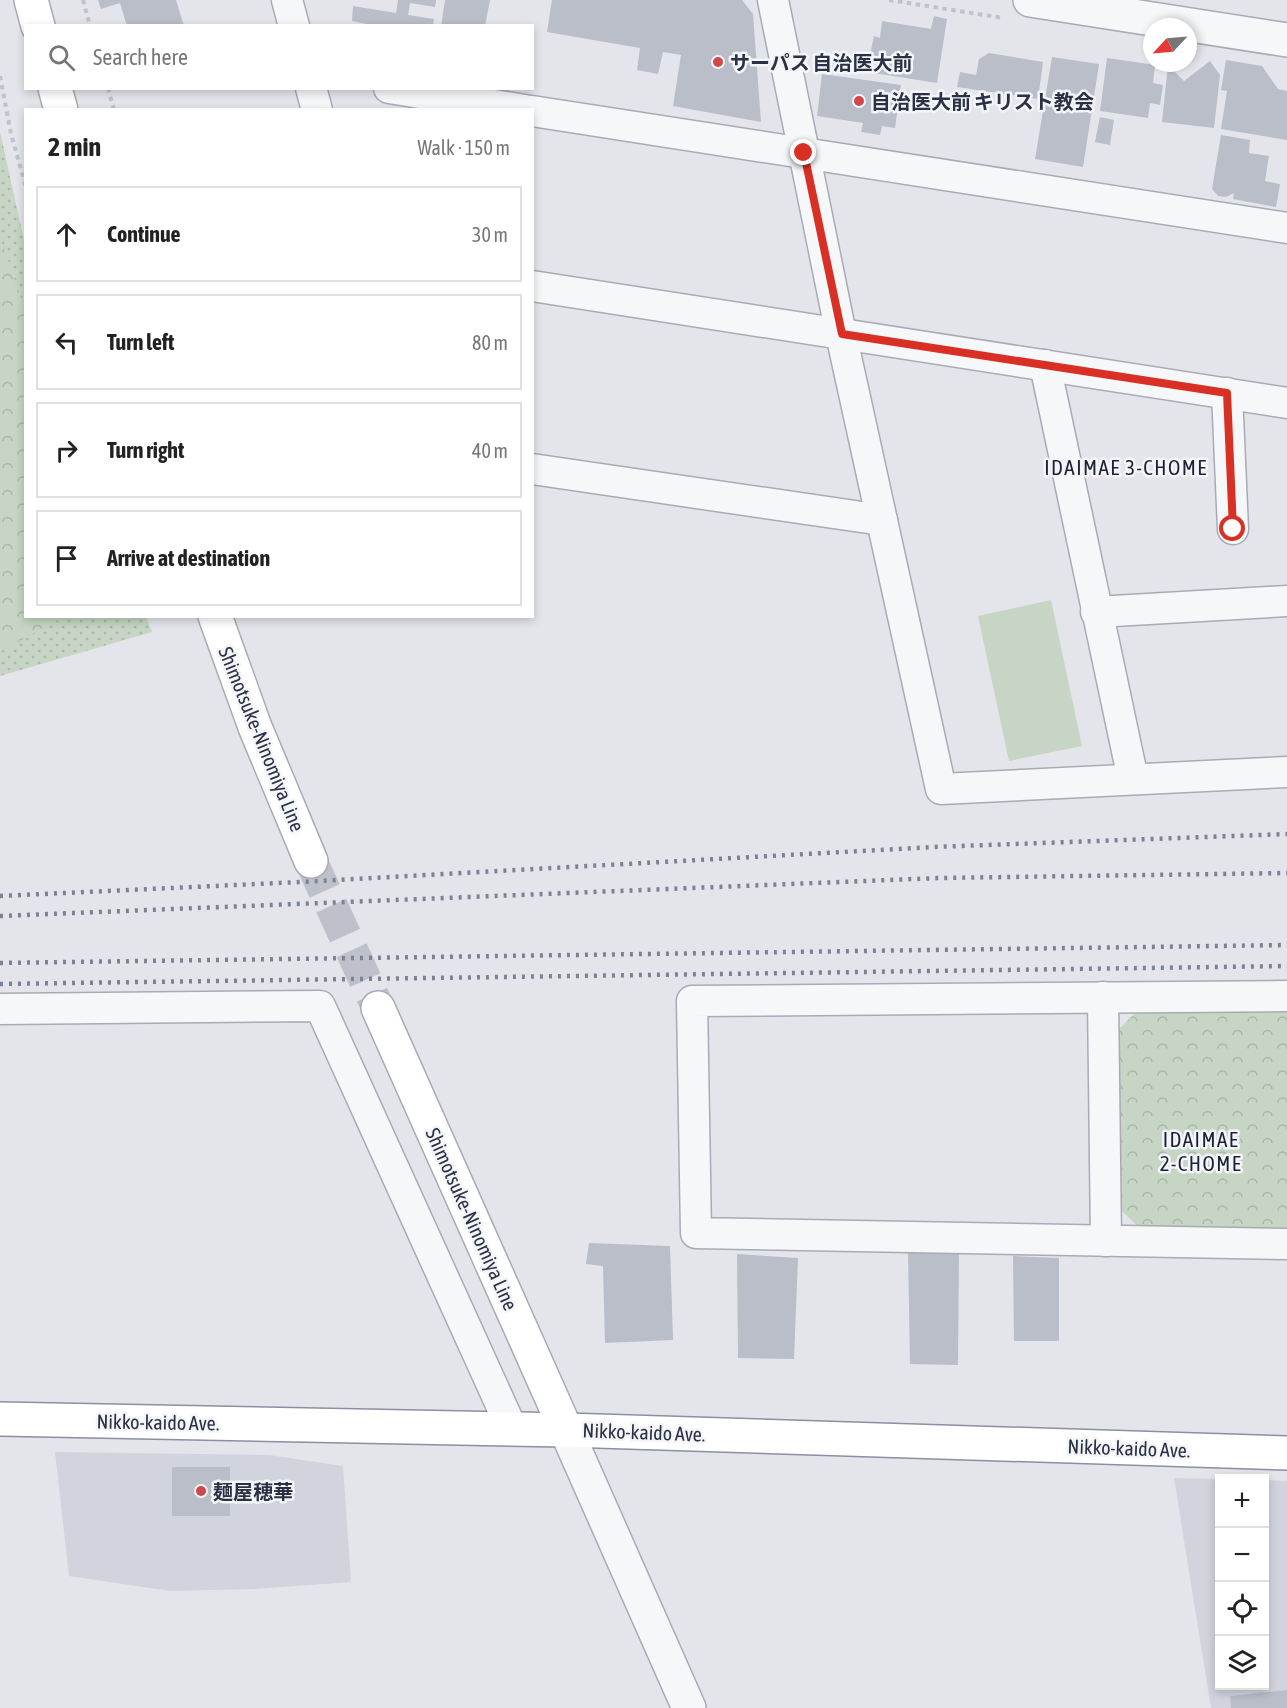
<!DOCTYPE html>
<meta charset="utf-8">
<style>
:root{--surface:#fff;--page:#f6f6f6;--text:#222;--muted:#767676;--line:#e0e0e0}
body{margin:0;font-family:"Asap Condensed","Noto Sans JP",sans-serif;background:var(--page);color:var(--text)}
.controls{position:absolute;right:18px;bottom:18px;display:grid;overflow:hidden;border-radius:0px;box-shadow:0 3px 9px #0003}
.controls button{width:54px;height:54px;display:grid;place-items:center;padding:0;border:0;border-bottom:2px solid var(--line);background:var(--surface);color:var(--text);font:30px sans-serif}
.compass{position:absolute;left:1143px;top:18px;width:54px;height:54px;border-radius:50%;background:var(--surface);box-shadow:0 3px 9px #0003;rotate:244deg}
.stop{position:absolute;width:18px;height:18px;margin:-14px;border:4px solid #d93025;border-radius:50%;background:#fff}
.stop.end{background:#d93025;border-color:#fff;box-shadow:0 2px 6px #0008}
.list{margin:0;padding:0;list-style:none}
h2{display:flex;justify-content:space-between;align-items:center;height:78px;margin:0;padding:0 24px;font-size:26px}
h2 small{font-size:20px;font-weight:400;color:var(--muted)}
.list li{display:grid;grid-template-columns:39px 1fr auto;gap:18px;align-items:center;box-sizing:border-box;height:96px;margin:0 12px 12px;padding:0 12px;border:2px solid var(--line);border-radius:0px}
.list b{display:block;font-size:22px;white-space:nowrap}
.list em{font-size:20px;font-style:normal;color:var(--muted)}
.icon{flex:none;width:33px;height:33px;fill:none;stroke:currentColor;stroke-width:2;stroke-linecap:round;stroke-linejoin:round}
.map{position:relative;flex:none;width:1287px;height:1708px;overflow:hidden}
.search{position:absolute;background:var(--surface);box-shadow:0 3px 9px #0003;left:24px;top:24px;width:510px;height:66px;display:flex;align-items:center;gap:15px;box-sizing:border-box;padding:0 21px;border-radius:0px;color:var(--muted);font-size:22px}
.panel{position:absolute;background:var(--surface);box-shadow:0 3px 9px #0003;left:24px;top:108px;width:510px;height:510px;border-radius:0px}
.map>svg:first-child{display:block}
</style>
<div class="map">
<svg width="1287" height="1708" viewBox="0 0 1287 1708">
<defs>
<pattern id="grass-dots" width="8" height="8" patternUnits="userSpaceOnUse" patternTransform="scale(1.5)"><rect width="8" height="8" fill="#c6d5c4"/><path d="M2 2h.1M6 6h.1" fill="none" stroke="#aab7aa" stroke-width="1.8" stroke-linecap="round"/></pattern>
<pattern id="forest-crowns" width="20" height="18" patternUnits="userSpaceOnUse" patternTransform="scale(1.5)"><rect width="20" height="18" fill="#c6d5c4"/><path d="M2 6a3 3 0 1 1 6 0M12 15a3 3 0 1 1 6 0" fill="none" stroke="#aab7aa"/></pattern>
</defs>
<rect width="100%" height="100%" fill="#e3e5eb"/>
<!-- built -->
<g fill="#d1d4dd">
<path d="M55,1452L269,1455L343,1466L351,1582L253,1589L170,1591L69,1576Z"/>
<path d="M1174,1478L1219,1479L1220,1686H1264L1265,1480L1287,1481V1708H1211Z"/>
</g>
<!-- grass -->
<path fill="url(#grass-dots)" d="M0,132L26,249V616L146,617L152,632L0,676Z"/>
<!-- forest -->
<g fill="url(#forest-crowns)">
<path d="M0,236L25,310L26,616L63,617L0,652Z"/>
<path d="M1287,1011V1230L1138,1227L1120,1209L1116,1032L1135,1013Z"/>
</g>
<!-- garden -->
<path fill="#c6d5c4" d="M1051,600L1082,746L1009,761L978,616Z"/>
<!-- building -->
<g fill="#babec9">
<path d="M98,0H176L184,26H127L120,3L101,9Z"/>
<path d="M398,0H436L435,7L410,3L408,15L434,19L433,26H376L352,21L353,6L396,13Z"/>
<path d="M445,0H490L485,26H441Z"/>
<path d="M552,0H742L753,14L761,122L673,106L681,55L663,52L658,74L637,70L640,48L547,32Z"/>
<path d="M934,16L947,19L937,83L874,73L877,56L870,55L874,36L880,38L882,21L931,29Z"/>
<path d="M989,53L1043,62L1038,99L957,87L960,72L976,75L979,59Z"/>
<path d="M1052,57L1099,64L1083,167L1035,159Z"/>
<path d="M1107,58L1155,65L1153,83L1163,85L1160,105L1150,103L1148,118L1100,111Z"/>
<path d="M1226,60L1262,66L1278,89L1287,91V140L1221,129L1227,91L1221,90Z"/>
<path d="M1210,61L1220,75L1214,128L1162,122L1168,65L1184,81Z"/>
<path d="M822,74L901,85L895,128L882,126L880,135L861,132L863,123L817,116Z"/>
<path d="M1100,117L1114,120L1110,145L1095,142Z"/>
<path d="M1221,135L1250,140L1249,153L1269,156L1265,181L1280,184L1276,207L1233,199L1234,193L1226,197L1218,196L1212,189Z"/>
<path d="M589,1243L670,1246L673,1340L605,1343L603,1266L586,1264Z"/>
<path d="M908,1252H959L958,1365L910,1364Z"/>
<path d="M737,1254L798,1258L794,1359L738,1358Z"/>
<path d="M1013,1256L1059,1258V1341H1014Z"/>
<rect x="172" y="1467" width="58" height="49"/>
<path d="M1287,1690V1708H1231L1230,1696Z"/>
</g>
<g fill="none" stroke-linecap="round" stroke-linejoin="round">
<!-- secondary-tunnel -->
<path stroke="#bec1ca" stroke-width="33" stroke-dasharray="33 16" stroke-linecap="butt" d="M311,861L378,1008"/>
<!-- minor casing -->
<g stroke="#a8abb6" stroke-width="33">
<g id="minor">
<path d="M287,0L294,26"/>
<path d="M773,0L841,334L941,789L1287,772"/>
<path d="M311,88L317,110"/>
<path d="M389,88L525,110"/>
<path d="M532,111L1287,228"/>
<path d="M532,286L1287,403"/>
<path d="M1045,365L1133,779"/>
<path d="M1227,393L1233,529"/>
<path d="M532,469L882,520"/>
<path d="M1096,612L1287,601"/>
<path d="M1287,996L692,1001L696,1233L1287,1244"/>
<path d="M1103,997L1106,1241"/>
<path d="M0,1009L320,1006L512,1429"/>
</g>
</g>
<!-- tertiary casing -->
<g stroke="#a8abb6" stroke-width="36">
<g id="tertiary">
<path d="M1030,0L1287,40"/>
<path d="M566,1430L689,1708"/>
</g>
</g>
<!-- secondary casing -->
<g stroke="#a8abb6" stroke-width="36">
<g id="secondary">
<path d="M31,0L38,26"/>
<path d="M55,88L61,110"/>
<path d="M215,616L255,727L311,861"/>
<path d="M378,1008L566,1430"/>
</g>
</g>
<!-- trunk casing -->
<g stroke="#8a90a2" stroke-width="36">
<path id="trunk" d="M0,1419L566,1430L1287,1453"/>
</g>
<!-- path -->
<g stroke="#c1c3ca" stroke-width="4" stroke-dasharray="4.5 4.5" stroke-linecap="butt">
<path d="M83,0L90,26"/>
<path d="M889,0L1003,18"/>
<path d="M0,76L11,134L26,187"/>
<path d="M108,88L114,110"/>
</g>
<!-- minor -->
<use href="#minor" stroke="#f6f7f9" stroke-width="30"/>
<!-- tertiary -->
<use href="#tertiary" stroke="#f6f7f9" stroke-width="33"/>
<!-- secondary -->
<use href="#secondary" stroke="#fff" stroke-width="33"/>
<!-- trunk -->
<use href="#trunk" stroke="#fff" stroke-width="33"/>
<!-- rail -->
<g stroke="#7c8295" stroke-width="4.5" stroke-dasharray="3 6" stroke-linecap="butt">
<path d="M0,896L300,882L933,847L1287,834"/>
<path d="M0,916L939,878L1287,873"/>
<path d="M0,963L1287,945"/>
<path d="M0,984L1287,966"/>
</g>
</g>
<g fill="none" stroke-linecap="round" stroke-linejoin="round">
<!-- route -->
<path stroke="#d93025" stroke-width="8" d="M804,153L842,334L1227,393L1233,529"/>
</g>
<!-- markers -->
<g fill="#cf494a" stroke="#f3f5f8" stroke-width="2">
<circle cx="718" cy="62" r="6"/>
<circle cx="859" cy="101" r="6"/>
<circle cx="201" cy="1491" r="6"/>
</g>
<g text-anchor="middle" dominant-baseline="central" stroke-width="5" stroke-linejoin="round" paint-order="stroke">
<!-- poi labels -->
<g font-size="20" font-weight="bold" fill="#2b3044" stroke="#f3f5f8" text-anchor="start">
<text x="730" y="62">サーパス 自治医大前</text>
<text x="871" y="101">自治医大前 キリスト教会</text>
<text x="213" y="1491">麺屋穂華</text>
</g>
<!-- street labels -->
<g font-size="20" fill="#2b3044" stroke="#f3f5f8">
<text transform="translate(262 739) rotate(68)">Shimotsuke-Ninomiya Line</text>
<text transform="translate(472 1219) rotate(66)">Shimotsuke-Ninomiya Line</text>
<text transform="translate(158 1422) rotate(1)">Nikko-kaido Ave.</text>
<text transform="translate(644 1432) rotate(2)">Nikko-kaido Ave.</text>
<text transform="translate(1129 1448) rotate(2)">Nikko-kaido Ave.</text>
</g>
<!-- neighbourhood labels -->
<g font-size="21" letter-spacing="1.5" fill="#1d2135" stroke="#f3f5f8">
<text x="1126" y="467">IDAIMAE 3-CHOME</text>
<text x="1201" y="1139">IDAIMAE<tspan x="1201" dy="24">2-CHOME</tspan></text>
</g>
</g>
</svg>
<div class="controls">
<button>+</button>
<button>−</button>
<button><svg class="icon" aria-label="locate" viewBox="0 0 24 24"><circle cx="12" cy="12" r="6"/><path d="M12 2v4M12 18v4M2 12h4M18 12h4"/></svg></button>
<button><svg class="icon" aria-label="layers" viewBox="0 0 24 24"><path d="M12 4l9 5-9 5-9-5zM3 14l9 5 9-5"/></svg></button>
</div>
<svg class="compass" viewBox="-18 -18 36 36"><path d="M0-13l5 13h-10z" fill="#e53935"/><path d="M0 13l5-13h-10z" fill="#767676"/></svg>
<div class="stop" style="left:1233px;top:529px"></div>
<div class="stop end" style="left:804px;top:153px"></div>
<div class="search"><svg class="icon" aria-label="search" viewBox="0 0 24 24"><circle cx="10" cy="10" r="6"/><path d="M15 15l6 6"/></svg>Search here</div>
<section class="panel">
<h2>2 min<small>Walk · 150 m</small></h2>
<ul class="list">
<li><svg class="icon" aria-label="ahead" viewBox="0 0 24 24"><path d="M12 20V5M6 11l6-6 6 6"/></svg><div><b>Continue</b></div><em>30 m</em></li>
<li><svg class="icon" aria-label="left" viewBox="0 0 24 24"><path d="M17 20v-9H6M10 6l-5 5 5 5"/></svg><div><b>Turn left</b></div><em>80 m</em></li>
<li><svg class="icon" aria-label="right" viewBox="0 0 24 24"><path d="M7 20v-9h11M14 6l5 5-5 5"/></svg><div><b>Turn right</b></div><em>40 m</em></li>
<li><svg class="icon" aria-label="arrive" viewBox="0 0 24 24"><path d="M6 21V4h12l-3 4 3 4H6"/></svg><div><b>Arrive at destination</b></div></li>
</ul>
</section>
</div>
